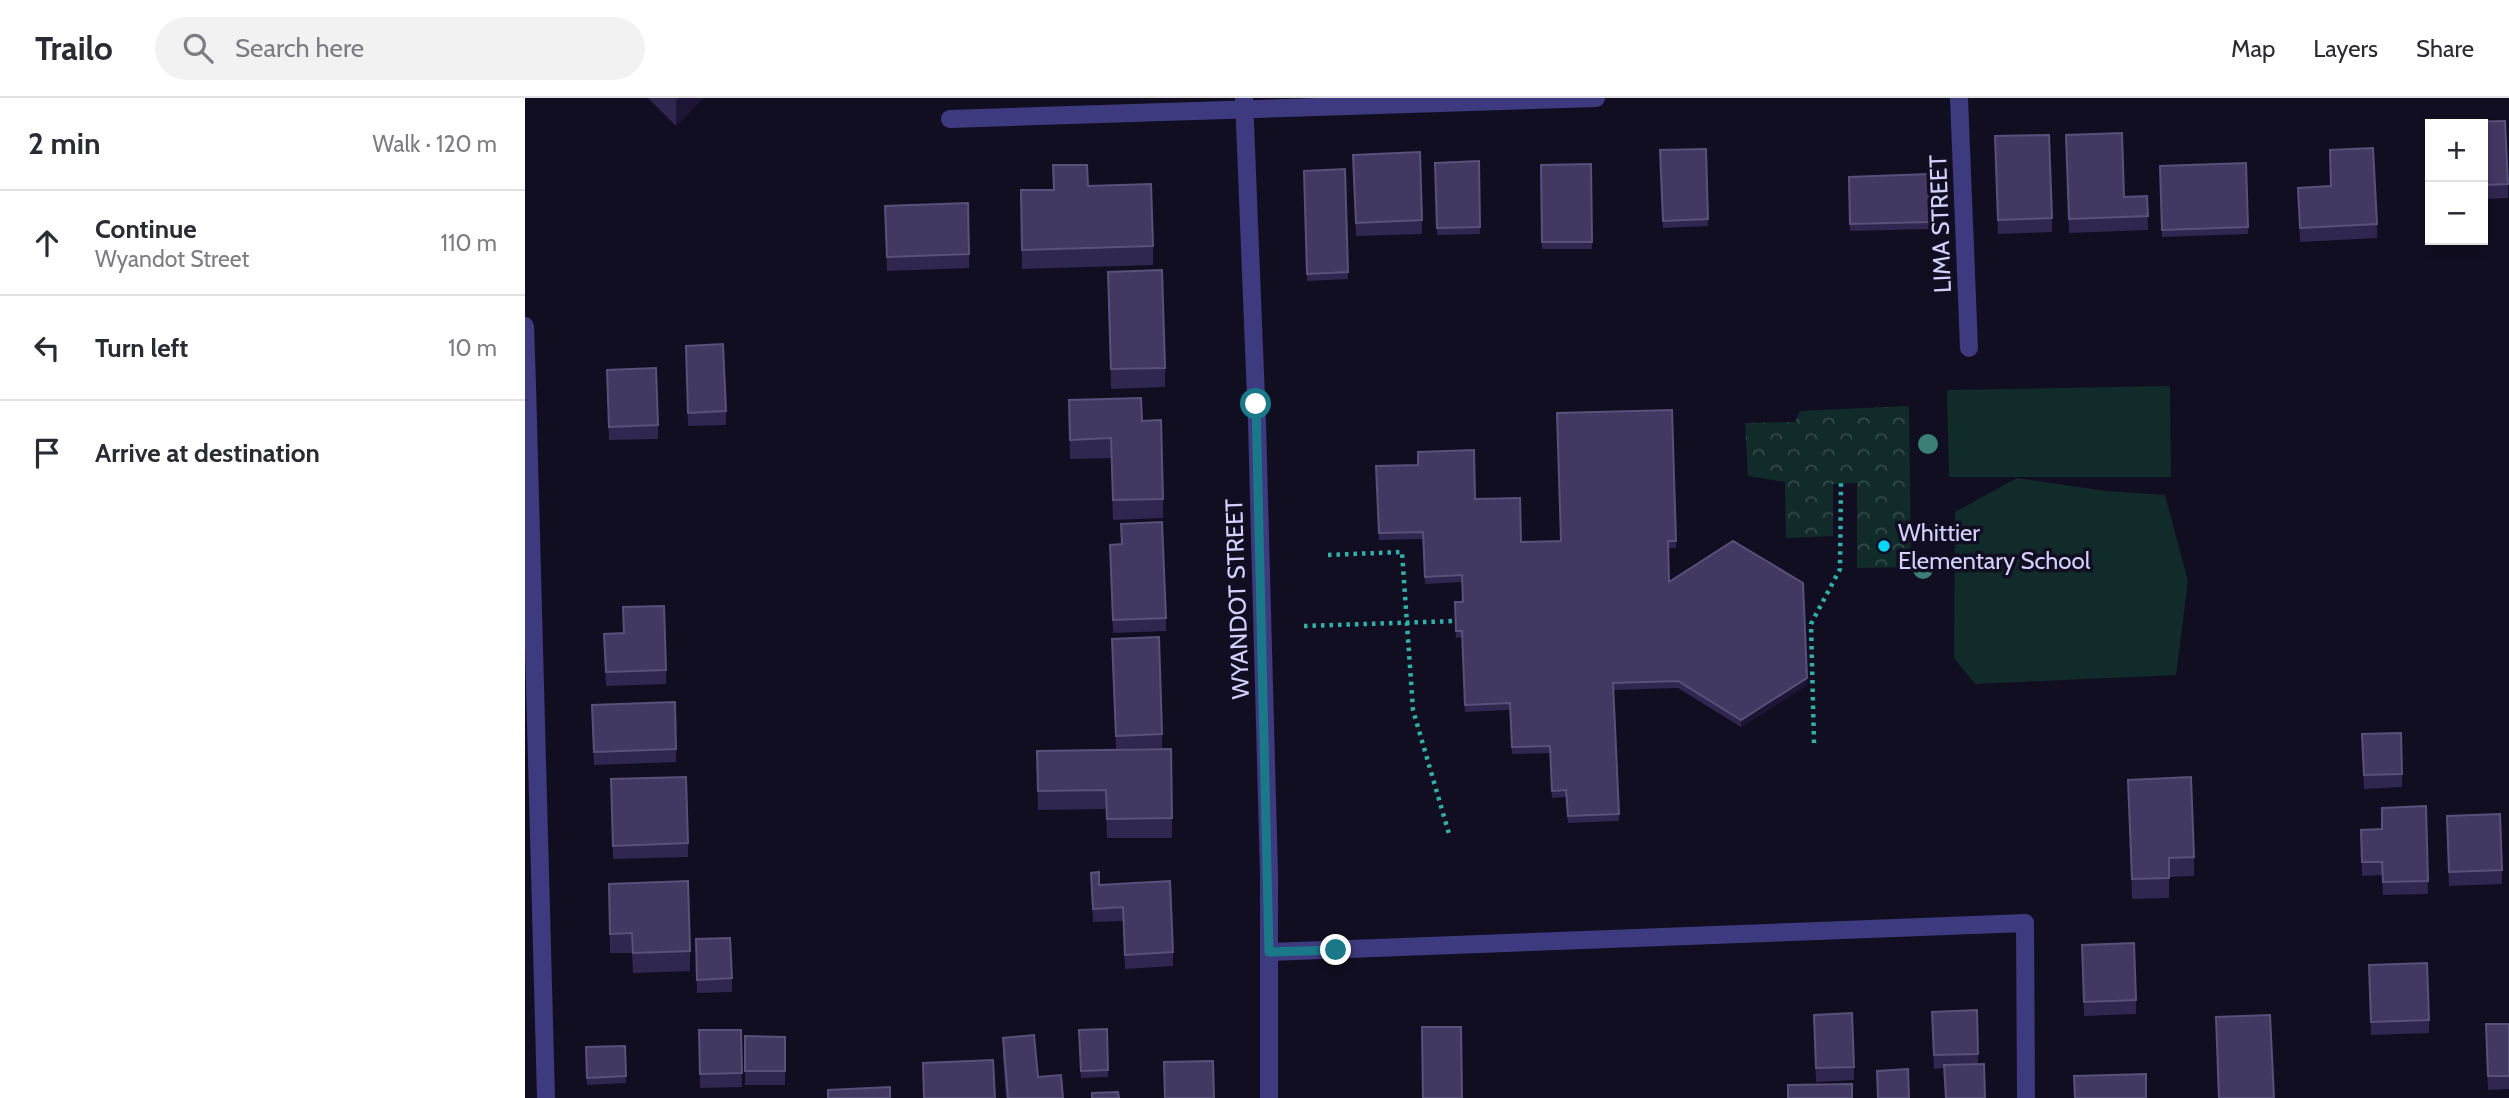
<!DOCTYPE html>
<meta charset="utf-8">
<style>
:root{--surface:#fff;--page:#f2f2f3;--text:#2b2b33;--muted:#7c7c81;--line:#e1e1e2}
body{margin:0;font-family:Cabin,sans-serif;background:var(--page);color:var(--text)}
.controls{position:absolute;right:21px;top:21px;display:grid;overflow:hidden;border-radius:0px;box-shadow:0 4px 10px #0003}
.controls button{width:63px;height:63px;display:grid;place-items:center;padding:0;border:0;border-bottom:2px solid var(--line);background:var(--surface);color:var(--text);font:35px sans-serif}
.stop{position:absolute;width:21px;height:21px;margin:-16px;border:5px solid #1a7989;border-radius:50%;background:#fff}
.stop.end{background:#1a7989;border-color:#fff;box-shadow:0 2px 7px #0008}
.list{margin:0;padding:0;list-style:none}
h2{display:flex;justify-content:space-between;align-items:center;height:91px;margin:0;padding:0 28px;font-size:30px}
h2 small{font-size:23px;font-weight:400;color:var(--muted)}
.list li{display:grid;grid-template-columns:46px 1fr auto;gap:21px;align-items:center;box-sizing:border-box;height:105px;padding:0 28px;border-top:2px solid var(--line)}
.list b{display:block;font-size:26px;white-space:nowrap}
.list p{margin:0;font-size:23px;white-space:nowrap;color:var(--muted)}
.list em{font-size:23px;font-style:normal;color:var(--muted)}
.icon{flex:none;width:38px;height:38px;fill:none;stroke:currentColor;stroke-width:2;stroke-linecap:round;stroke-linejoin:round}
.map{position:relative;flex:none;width:1984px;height:1000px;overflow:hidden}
header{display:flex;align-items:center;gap:42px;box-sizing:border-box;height:98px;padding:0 35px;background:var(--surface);border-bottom:2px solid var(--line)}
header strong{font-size:33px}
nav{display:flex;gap:38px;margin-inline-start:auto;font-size:24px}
.search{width:490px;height:63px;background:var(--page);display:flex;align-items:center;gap:18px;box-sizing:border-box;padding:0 24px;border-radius:38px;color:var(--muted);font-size:26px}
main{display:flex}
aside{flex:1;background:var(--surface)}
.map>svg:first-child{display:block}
</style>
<header>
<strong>Trailo</strong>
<div class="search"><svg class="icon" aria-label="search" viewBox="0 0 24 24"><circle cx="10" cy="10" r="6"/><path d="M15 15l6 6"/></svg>Search here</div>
<nav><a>Map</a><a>Layers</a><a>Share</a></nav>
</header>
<main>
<aside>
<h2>2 min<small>Walk · 120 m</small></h2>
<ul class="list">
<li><svg class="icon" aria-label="ahead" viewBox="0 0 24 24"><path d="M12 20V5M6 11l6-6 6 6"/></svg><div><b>Continue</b><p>Wyandot Street</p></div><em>110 m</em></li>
<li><svg class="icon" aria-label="left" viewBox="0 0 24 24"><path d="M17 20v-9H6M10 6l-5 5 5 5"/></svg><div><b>Turn left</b></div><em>10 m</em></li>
<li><svg class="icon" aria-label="arrive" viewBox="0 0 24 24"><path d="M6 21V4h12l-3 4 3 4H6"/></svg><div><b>Arrive at destination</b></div></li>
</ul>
</aside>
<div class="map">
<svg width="1984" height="1000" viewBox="0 0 1984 1000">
<defs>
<pattern id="park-crowns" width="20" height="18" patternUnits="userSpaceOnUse" patternTransform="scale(1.75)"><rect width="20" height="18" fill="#112b2b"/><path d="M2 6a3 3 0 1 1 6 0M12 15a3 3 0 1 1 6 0" fill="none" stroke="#33494b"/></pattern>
</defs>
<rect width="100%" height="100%" fill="#110e21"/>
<!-- park -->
<path fill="url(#park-crowns)" d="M1384,308L1386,469L1332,470V385L1308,386V438L1261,440L1260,384L1223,378L1220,325L1270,324L1275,313Z"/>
<!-- pitch -->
<g fill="#112b2b">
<path d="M1645,288L1646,379H1424L1422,292Z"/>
<path d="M1492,380L1581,393L1640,397L1663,483L1651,577L1450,586L1429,560L1430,414Z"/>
</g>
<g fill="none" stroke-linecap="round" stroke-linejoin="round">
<!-- path -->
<g stroke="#31b0aa" stroke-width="4.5" stroke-dasharray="3.5 5" stroke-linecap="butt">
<path d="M803,457L877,454L888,612L924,736"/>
<path d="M779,528L930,523"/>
<path d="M1289,645L1286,526L1315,471L1316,385"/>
</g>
<!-- service -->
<g stroke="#3e3a7f" stroke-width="18">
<path d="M0,228L2,287"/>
<path d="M744,854L1500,825"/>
</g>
<!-- minor -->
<g stroke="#3e3a7f" stroke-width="18">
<path d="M719,0L732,325L744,777V1000"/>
<path d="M1434,0L1444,250"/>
<path d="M425,21L1071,0"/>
<path d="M2,287L21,1000"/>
<path d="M1500,825L1501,1000"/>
</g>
</g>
<!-- trees -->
<g fill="#3b7f77">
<circle cx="1403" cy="346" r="10"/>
<circle cx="1398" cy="471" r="10"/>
</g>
<!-- wall -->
<g fill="#2f274f">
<path d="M123,0H178L151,28Z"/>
<path d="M1958,26L1983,86V100L1958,101Z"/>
<path d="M1181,51L1183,128L1138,130L1135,52Z"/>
<path d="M1541,51L1599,99L1622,98L1623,132L1544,135Z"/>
<path d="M1470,52L1527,120V134L1473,136Z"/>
<path d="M1805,52L1852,126V140L1775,144L1773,90L1806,88Z"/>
<path d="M954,63L955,136L912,137L910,65Z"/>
<path d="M1721,65L1723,136L1637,139L1635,68Z"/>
<path d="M1066,66L1067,151H1017L1016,67Z"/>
<path d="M828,70L897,122V136L831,138Z"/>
<path d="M820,71L823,181L782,183L779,73Z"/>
<path d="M1403,76L1405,131L1325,133L1324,79Z"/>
<path d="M563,88L628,148V167L497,171L496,112L528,92Z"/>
<path d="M360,121L444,156V170L362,173Z"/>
<path d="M583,174L640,270V289L586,291Z"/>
<path d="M161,261L201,313V327L163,328Z"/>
<path d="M82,286L133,327V341L84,342Z"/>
<path d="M544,302L617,323L638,401V420L588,422L586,360L545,361Z"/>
<path d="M1147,312L1151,450H1143L1144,484L1282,587L1216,629L1153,590L1089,592L1094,723L1043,725L1041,699L1027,700L1025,655L987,656L985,612L940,614L937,539L931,540L930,511L937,504V484L900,486L898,441L854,442L851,368L893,367L950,401L996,444L1036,443Z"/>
<path d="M596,446L641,520V533L588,535L585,460Z"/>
<path d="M79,550L141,572V586L81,588Z"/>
<path d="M587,555L637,636V650L591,651Z"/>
<path d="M67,621L151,651V664L69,667Z"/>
<path d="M1837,650L1877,676V689L1839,691Z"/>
<path d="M646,651L647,740H582L581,711L513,712L512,653Z"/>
<path d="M1603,682L1669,759V778L1644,779V800L1607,801Z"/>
<path d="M86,695L163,745V759L88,761Z"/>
<path d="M1901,708L1903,796L1858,797L1857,777L1837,778L1836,732L1857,731Z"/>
<path d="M1922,732L1977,772V786L1924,788Z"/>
<path d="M566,775L574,787L648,854V868L600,871L598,823L568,824Z"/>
<path d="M84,786L165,853V873L108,875L107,855H85Z"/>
<path d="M171,841L207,880V894L172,895Z"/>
<path d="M1557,861L1611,902V916L1559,918Z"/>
<path d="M1844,880L1904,922V935L1846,937Z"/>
<path d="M1452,912L1453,966L1409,971L1407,927Z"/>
<path d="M1691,919L1749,1000H1693Z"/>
<path d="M1984,926V991L1963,992L1961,940Z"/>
<path d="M1289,930L1329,969V982L1291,984Z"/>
<path d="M174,932H216L217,989L175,990Z"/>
<path d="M554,932L583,972V979L556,980Z"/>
<path d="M220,938L260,939V987H220Z"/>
<path d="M478,940L513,979L538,1000H481L478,959Z"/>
<path d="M100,948L101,985L62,987L61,949Z"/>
</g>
<!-- shaded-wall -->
<g fill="#1c1535">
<path d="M154,0H178L151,28V3Z"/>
<path d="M1282,580V587L1216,629V622Z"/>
</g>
<!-- building -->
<g fill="#413962" stroke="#58517a" stroke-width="2">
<path d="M1980,23L1983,86L1958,87V26H1932V24Z"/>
<path d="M1597,35L1599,99L1622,98L1623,118L1544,121L1541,37Z"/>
<path d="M1524,37L1527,120L1473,122L1470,38Z"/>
<path d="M1848,50L1852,126L1775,130L1773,90L1806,88L1805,52Z"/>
<path d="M1181,51L1183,121L1138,123L1135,52Z"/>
<path d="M895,54L897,122L831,125L828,57Z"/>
<path d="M954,63L955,129L912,130L910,65Z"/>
<path d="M1721,65L1723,129L1637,132L1635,68Z"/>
<path d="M1066,66L1067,144H1017L1016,67Z"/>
<path d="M528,67H562L563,88L626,86L628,148L497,152L496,92H529Z"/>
<path d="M820,71L823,174L782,176L779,73Z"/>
<path d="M1403,76L1405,124L1325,126L1324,79Z"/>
<path d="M443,105L444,156L362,159L360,108Z"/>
<path d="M637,172L640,270L586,271L583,174Z"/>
<path d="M198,246L201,313L163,315L161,248Z"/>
<path d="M131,270L133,327L84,329L82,272Z"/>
<path d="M616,300L617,323L636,322L638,401L588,402L586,340L545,342L544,302Z"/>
<path d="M1147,312L1151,443H1143L1144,484L1208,443L1278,485L1282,580L1216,622L1153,583L1088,585L1094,716L1043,718L1041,692L1027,693L1025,648L987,649L985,605L940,607L937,533H931L930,504H938L937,477L900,479L898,434L854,435L851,368L893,367V354L949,352L950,401L995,400L996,444L1036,443L1032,315Z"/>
<path d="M637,424L641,520L588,522L585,447L597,446L596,426Z"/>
<path d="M139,508L141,572L81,574L79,536L99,535L98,509Z"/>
<path d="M634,539L637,636L591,638L587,541Z"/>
<path d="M150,604L151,651L69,654L67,607Z"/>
<path d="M1876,635L1877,676L1839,677L1837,636Z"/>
<path d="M646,651L647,720L582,721L581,692L513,693L512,653Z"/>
<path d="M161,679L163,745L88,748L86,681Z"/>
<path d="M1666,679L1669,759L1644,760V780L1607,781L1603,682Z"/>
<path d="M1901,708L1903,783L1858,784L1857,764H1837L1836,732L1857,731V710Z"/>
<path d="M1975,716L1977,772L1924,774L1922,718Z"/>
<path d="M574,774V787L645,783L648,854L600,857L598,809L568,811L566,775Z"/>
<path d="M163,783L165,853L108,855L107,835L85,836L84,786Z"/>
<path d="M205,840L207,880L172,882L171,841Z"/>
<path d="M1609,845L1611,902L1559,904L1557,847Z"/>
<path d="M1902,865L1904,922L1846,924L1844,867Z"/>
<path d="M1452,912L1453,956L1409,957L1407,914Z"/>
<path d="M1327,915L1329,969L1291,970L1289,917Z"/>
<path d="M1745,917L1749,1000H1694L1691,919Z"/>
<path d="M1961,926H1984V978H1963Z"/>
<path d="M897,929H936L937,1000H898Z"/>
<path d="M582,931L583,972L556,973L554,932Z"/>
<path d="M174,932H216L217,975L175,976Z"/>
<path d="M509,937L513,979L536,977L538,1000H483L478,940Z"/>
<path d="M220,938L260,939V973H220Z"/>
<path d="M100,948L101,978L62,980L61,949Z"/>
<path d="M468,962L470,1000H399L398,965Z"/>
<path d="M688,963L689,1000H640L639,964Z"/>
<path d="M1459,966L1460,1000H1421L1419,967Z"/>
<path d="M1383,971L1384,1000H1353L1352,973Z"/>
<path d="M1621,976V1000H1550L1549,978Z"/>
<path d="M1327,986V1000H1263V987Z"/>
<path d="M365,989V1000H303V992Z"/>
<path d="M593,994L594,1000H567V995Z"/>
</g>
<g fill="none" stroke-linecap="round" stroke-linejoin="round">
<!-- route -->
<path stroke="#1a7989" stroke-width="9" d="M731,306L744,854L811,852"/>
</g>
<!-- markers -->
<circle fill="#06d8f3" stroke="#110e21" stroke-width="2.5" cx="1359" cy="448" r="7"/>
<g text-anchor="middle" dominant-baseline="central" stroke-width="7" stroke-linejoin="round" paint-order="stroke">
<!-- street labels -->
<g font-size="24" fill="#d5d0fe" stroke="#110e21">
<text transform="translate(1415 126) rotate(-92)">LIMA STREET</text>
<text transform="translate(712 501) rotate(-92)">WYANDOT STREET</text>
</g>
<!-- poi labels -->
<g font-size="24" fill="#d5d0fe" stroke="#110e21" text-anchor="start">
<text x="1373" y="434">Whittier<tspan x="1373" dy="28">Elementary School</tspan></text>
</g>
</g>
</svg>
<div class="controls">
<button>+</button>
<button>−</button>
</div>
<div class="stop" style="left:731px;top:306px"></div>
<div class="stop end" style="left:811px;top:852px"></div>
</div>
</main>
